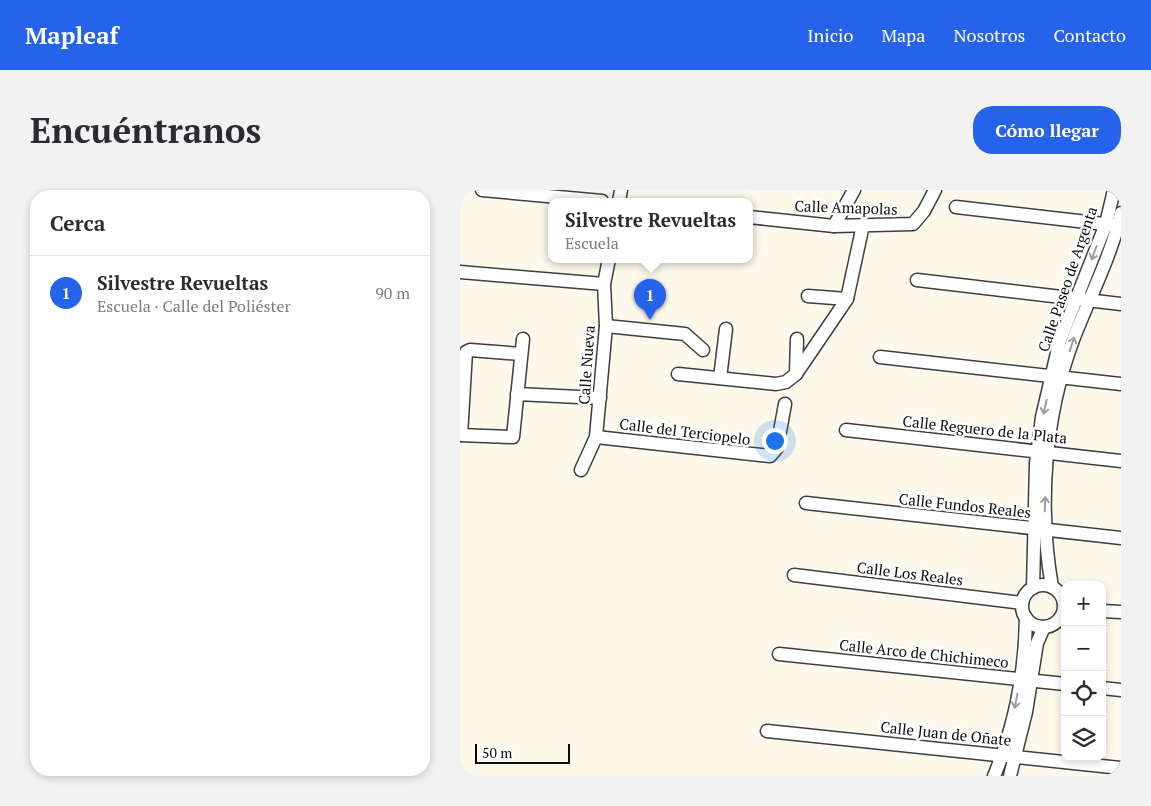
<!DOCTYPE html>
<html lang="es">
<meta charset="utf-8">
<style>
:root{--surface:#fff;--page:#f2f2f3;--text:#2b2b33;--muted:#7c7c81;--line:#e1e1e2;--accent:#2563eb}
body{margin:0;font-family:"PT Serif",serif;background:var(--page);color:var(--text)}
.controls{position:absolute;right:15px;bottom:15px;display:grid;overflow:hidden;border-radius:10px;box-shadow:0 2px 8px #0003}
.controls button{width:45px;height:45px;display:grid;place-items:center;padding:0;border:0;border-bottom:1px solid var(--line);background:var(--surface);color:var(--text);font:25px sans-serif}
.scale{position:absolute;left:15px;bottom:12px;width:95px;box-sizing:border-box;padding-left:5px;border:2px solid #0b0b0b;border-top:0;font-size:14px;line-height:18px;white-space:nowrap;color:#0b0b0b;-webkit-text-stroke:4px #fff;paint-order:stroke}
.you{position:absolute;left:314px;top:250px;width:18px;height:18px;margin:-12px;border:4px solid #fff;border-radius:50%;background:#1a73e8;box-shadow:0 0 0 8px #1a73e833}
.badge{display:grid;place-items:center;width:32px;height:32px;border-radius:50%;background:var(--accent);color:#fff;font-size:16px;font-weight:700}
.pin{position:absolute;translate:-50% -41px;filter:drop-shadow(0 1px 2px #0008)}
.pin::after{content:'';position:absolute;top:26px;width:18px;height:15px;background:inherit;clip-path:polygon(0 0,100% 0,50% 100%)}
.popup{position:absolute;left:88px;top:8px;width:205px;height:65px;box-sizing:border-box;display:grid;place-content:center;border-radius:10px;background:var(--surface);filter:drop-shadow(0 1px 4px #0005);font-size:16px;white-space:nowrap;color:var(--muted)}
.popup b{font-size:19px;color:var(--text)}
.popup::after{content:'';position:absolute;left:50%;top:100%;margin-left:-10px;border:10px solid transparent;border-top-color:var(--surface)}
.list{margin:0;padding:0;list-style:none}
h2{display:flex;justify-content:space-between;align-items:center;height:65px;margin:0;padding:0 20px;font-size:21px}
h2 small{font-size:16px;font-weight:400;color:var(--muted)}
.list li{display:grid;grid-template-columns:32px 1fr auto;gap:15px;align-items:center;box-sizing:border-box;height:75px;padding:0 20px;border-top:1px solid var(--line)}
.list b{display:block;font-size:19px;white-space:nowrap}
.list p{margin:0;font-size:16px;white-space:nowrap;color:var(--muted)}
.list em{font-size:16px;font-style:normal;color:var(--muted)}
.icon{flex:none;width:28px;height:28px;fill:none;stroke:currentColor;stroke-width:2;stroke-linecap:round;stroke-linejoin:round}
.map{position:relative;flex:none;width:661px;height:586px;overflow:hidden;border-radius:20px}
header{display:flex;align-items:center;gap:30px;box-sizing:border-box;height:70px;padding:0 25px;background:var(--accent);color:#fff}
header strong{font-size:24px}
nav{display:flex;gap:28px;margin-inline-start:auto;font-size:18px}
.intro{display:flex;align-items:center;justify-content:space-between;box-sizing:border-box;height:120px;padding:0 30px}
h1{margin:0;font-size:35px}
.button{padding:12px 22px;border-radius:20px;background:var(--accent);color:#fff;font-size:18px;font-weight:700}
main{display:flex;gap:30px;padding:0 30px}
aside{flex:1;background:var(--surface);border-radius:20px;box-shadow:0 2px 8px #0003}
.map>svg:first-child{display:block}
</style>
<header>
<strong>Mapleaf</strong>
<nav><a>Inicio</a><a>Mapa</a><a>Nosotros</a><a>Contacto</a></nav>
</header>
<div class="intro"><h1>Encuéntranos</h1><a class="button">Cómo llegar</a></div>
<main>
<aside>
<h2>Cerca<small></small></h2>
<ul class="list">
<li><span class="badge">1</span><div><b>Silvestre Revueltas</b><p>Escuela · Calle del Poliéster</p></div><em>90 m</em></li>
</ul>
</aside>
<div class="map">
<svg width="661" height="586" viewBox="0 0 661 586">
<rect width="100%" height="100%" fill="#fdfaec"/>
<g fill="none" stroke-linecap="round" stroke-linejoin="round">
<!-- minor casing -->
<g stroke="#3e3e3e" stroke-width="15">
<g id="minor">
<path d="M22,0L142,11"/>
<path d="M159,11L161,0"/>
<path d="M496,17L653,35"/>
<path d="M289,27L374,36L453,34L464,21L475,0"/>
<path d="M374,36L394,0"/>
<path d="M0,82L144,94"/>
<path d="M457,90L661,114"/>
<path d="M348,106L387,109"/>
<path d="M146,136L225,144L243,160"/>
<path d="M420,167L661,194"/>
<path d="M218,184L316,194L326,192L336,184L387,109L403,35"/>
<path d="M336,184L337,149"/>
<path d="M260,188L266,139"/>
<path d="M57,204L140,208"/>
<path d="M386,240L661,271"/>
<path d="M0,245L53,247L63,149"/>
<path d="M1,245L6,162L10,160L61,164"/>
<path d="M136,247L310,266L317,258L325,214"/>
<path d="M121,280L136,247L146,136L144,94L149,69"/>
<path d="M346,313L661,348"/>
<path d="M334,385L562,413"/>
<circle cx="583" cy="416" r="21"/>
<path d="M592,397C578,316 584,228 613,150C629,108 651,67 661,23"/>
<path d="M573,398L576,273L582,227L600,150L646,34L654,0"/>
<path d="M642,421L661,422"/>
<path d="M319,464L605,494"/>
<path d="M642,498L661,500"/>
<path d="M307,541L661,578"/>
<path d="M534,586C555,536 565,482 566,428"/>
<path d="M550,586L566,522L577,453L584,437"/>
</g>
</g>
<!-- minor -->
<use href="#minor" stroke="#fff" stroke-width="12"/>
</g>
<!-- one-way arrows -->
<defs><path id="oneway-shaft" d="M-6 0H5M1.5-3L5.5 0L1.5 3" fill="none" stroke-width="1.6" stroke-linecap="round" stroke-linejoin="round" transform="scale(1.25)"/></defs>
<g stroke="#9d9d9d">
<use href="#oneway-shaft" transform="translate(634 63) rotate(111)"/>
<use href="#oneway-shaft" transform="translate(612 154) rotate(-72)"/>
<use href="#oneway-shaft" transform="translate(585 217) rotate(103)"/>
<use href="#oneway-shaft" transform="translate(585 314) rotate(-88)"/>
<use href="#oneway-shaft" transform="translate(556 511) rotate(101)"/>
</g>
<g text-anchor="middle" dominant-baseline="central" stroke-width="5" stroke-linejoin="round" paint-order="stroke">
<!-- street labels -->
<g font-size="15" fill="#0b0b0b" stroke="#fff">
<text transform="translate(386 17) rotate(2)">Calle Amapolas</text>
<text transform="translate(607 89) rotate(-71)">Calle Paseo de Argenta</text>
<text transform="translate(126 175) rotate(-86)">Calle Nueva</text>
<text transform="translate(525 239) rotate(6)">Calle Reguero de la Plata</text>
<text transform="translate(225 241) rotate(7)">Calle del Terciopelo</text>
<text transform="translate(505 315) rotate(6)">Calle Fundos Reales</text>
<text transform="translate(450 383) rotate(7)">Calle Los Reales</text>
<text transform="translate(464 463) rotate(6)">Calle Arco de Chichimeco</text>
<text transform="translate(486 543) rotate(6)">Calle Juan de Oñate</text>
</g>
</g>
</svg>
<div class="controls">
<button>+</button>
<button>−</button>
<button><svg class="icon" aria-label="locate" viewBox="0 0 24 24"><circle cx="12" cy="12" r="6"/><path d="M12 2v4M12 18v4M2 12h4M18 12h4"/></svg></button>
<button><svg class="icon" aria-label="layers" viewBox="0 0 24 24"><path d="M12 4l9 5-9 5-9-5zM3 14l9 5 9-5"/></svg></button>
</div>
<div class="scale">50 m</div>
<div class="you"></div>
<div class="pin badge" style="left:190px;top:130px">1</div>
<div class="popup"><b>Silvestre Revueltas</b>Escuela</div>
</div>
</main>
